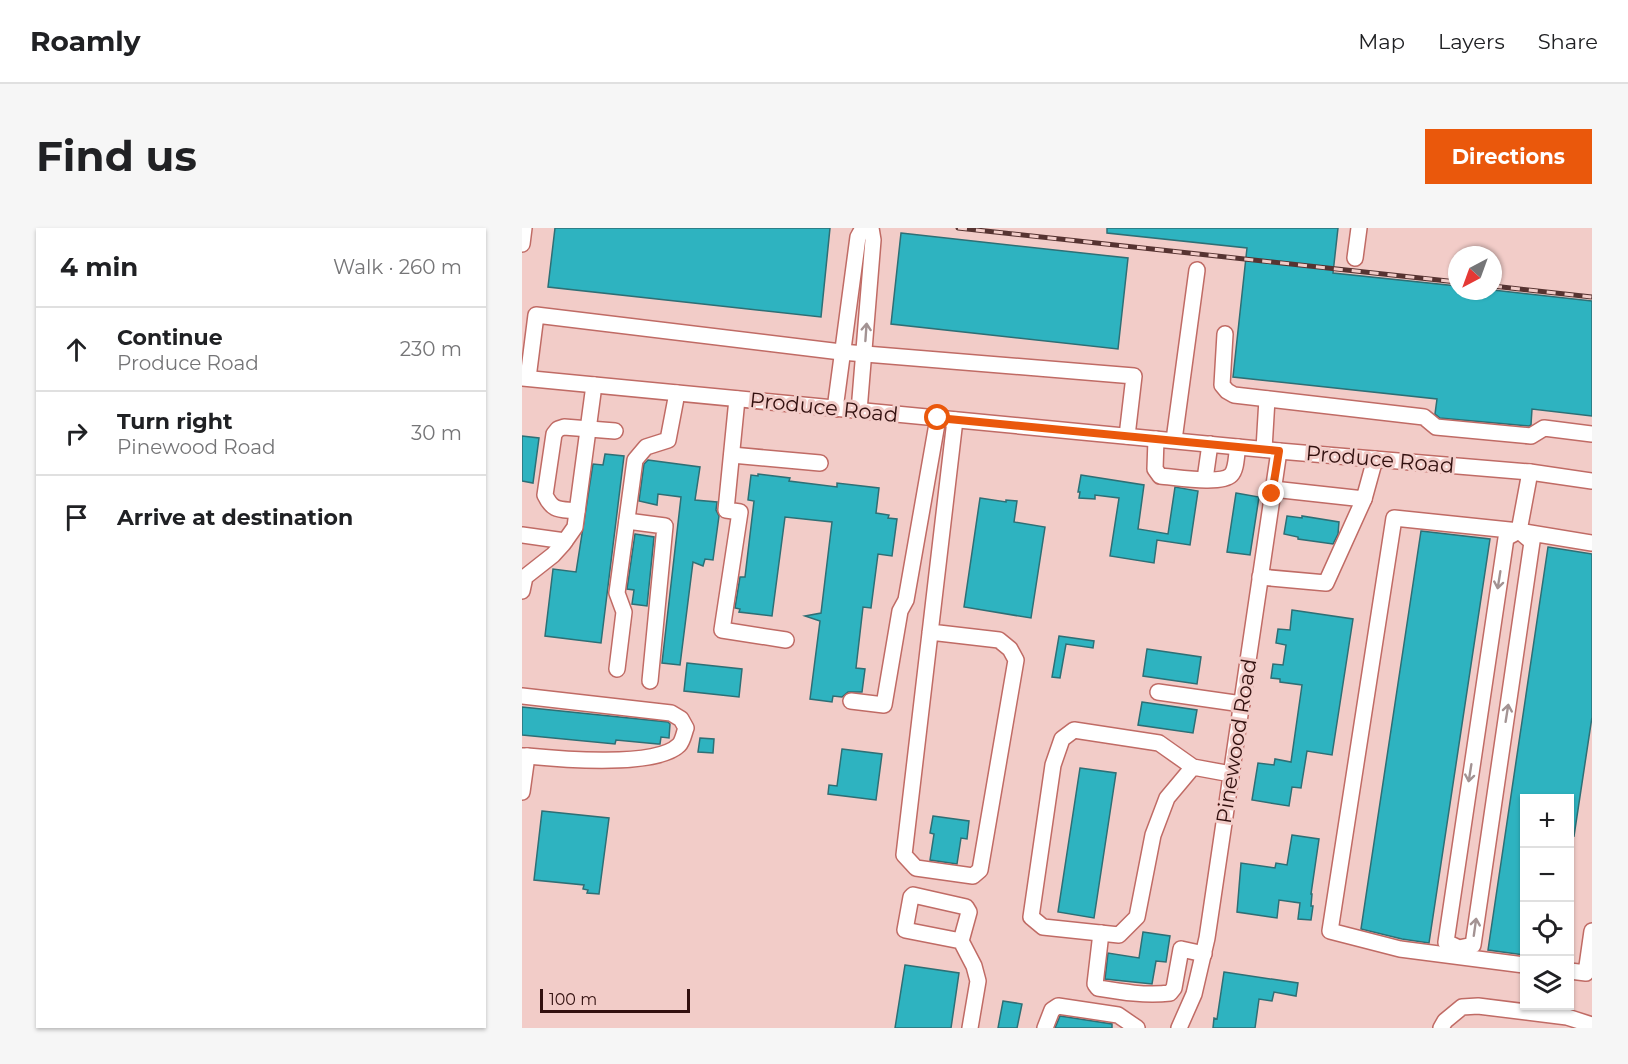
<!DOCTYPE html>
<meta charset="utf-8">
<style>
:root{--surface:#fff;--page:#f6f6f6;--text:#202124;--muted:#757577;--line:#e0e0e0;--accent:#ea580c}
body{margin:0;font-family:Montserrat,sans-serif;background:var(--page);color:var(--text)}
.controls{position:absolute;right:18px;bottom:18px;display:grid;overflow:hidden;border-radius:0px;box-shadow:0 2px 4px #0004}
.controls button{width:54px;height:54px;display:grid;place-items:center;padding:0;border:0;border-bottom:2px solid var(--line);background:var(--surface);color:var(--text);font:30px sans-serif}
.compass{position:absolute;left:926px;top:18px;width:54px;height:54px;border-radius:50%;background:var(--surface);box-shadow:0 2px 4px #0004;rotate:221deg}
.scale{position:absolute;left:18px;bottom:15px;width:150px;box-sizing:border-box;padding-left:6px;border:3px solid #32100f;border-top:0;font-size:16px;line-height:21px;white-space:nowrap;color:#32100f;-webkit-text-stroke:4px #f2ccc8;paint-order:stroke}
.stop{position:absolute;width:18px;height:18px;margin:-14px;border:4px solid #ea580c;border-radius:50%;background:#fff}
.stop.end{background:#ea580c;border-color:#fff;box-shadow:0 2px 6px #0008}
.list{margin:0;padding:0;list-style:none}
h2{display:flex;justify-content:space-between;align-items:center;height:78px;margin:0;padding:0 24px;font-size:26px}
h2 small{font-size:20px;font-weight:400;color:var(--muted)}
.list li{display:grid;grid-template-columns:39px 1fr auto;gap:18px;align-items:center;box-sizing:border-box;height:84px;padding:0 24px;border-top:2px solid var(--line)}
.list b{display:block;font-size:22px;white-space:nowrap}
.list p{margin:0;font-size:20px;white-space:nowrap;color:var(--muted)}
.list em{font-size:20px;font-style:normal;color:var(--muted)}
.icon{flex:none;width:33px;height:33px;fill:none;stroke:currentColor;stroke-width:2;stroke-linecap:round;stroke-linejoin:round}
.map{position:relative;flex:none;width:1070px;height:800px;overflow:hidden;border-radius:0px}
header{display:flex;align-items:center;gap:36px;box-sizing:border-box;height:84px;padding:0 30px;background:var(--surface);border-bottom:2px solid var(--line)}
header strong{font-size:28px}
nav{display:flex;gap:33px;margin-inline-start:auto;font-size:21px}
.intro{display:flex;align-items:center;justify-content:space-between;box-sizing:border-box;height:144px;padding:0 36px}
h1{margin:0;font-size:42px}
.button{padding:15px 27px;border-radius:0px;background:var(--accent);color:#fff;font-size:21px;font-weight:700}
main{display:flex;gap:36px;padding:0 36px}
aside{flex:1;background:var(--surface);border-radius:0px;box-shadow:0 2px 4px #0004}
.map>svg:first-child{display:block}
</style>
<header>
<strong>Roamly</strong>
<nav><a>Map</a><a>Layers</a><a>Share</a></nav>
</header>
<div class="intro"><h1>Find us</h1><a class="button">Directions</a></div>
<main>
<aside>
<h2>4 min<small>Walk · 260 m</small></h2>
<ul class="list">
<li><svg class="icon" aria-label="ahead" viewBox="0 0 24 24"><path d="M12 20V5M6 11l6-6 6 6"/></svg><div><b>Continue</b><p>Produce Road</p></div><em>230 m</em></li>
<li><svg class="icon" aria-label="right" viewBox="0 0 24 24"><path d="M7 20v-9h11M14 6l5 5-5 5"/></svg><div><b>Turn right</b><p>Pinewood Road</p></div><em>30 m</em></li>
<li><svg class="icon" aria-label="arrive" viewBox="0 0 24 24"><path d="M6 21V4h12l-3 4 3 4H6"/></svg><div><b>Arrive at destination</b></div></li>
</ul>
</aside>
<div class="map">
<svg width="1070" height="800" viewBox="0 0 1070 800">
<rect width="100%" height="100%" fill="#f2ccc8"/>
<!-- building -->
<g fill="#2eb3c0" stroke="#2e6f75" stroke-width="1.5">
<path d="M33,0H308L299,89L26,59Z"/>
<path d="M585,0H816L811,45L935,58V63L971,62L1070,73V188L1010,181L1009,197L1007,198L918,190L913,186L915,171L711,149L725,20L585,5Z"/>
<path d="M379,5L606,30L596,121L369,96Z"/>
<path d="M0,208L17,210L11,255L0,253Z"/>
<path d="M83,226L102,228L79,415L23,408L31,341L54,344L71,236L81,237Z"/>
<path d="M126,232L178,239L173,272L195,274L194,282L197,288L191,332L183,331L181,338L171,334L158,437L140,435L159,269L136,266L135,277L117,273L122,236Z"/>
<path d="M236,246L268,250L267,253L315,259V255L357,260L354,285L367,287L366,290L375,291L370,328L356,326L349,380L341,379L334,440L343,441L340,464H326L320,469L311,468L310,474L288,471L298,393L283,388L299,385L310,294L263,289L250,388L217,384L218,381L213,380L218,349H223L232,273L226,272L229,247L236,248Z"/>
<path d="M559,247L622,257L616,301L646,306L653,259L676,263L668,317L635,312L632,335L588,328L597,270L573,267V271L557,270L558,264H556Z"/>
<path d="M714,265L737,269L728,327L705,324Z"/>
<path d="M458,270L484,274V272L495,273L492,294L523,299L509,390L442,379Z"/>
<path d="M765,288L780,290V288L817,294L816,306L811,316L776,311V309L762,306Z"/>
<path d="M899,303L968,311L907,715L880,711L839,701Z"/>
<path d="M113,306L132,309L125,378L110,376L112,362L105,361Z"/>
<path d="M1026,319L1070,326V489L1052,608L1047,607V570H1002V727L966,722Z"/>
<path d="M770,382L831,391L810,527L785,523L779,560L770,559L767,578L730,572L736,535L752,537L753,531L769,534L780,457L758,454V451L749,450L751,436L761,437L764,417L754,415L756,401L768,402Z"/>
<path d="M537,408L572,413L571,420L544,416L538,450L530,449Z"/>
<path d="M625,421L679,429L675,456L621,448Z"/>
<path d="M165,435L220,441L217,469L162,463Z"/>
<path d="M620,474L675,482L671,505L616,497Z"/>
<path d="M0,479L146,494L148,496L147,510L139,509L138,516H136L94,512L93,516L0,507Z"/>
<path d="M178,510L192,511L191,525L176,524Z"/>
<path d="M320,521L360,526L354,572L306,566L307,557L315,558Z"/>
<path d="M558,540L594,545L572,690L536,684Z"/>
<path d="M20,583L87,590L77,666L65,665L66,662L61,661L62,657L12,652Z"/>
<path d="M411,588L447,593L445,611L439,610L435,636L408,632L412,606L408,605Z"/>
<path d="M770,607L797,611L789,666H790L789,678H791L789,692L776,691L778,675L757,672L755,690L715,684L719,635L753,640L754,635L765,637Z"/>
<path d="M621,704L648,708L644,734L634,733L630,756L583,751L586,725L617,730Z"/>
<path d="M383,737L437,745L429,800H373Z"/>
<path d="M702,744L776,755L774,768L752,764L750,773L737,771L733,800H691L692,790L695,791Z"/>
<path d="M481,773L500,776L495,800H476Z"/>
<path d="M538,788L590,796V800H533Z"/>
</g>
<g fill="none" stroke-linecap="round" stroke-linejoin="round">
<!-- minor casing -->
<g stroke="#c06b65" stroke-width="18">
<g id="minor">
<path d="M0,16L2,0"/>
<path d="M833,30L837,0"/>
<path d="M703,106L700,157L705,163L712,167L902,189L914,199L1009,208L1022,200L1070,206"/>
<path d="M0,150L757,223L1008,244L1070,253"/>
<path d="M6,150L14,87L319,124L612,148L605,208"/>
<path d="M215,171L204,282L218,284L200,402L264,412"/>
<path d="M313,181L336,9L341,0"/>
<path d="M337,183L351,12L349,0"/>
<path d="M634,211L633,241L638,248C653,249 699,257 709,247C715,241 714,226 716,219"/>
<path d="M652,212L675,42"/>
<path d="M742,221L745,171"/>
<path d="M210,227L298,235"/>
<path d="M683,251L688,216"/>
<path d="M751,261L842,271L853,231"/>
<path d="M55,283C38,281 31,284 23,267L32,206L36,201L42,199L93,203"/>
<path d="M105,293L143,298L128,453"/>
<path d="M997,303L1010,314L951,717L937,720L924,714L984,310L997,303L1070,315"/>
<path d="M0,307L43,313"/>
<path d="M738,349L804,355L842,271"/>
<path d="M0,363L3,349L31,327L41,316L53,299L72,157"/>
<path d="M408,404L477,412L488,421L494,432L458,642L451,648L394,640L382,627L433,192"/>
<path d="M95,441L102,384L95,365L113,232L124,219L146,212L155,165"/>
<path d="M636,464L720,476"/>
<path d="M0,468L149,485L159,491L164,500C162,505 161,513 157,517C134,540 36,531 5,528"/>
<path d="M329,473L362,477L378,383L384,372L416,190"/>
<path d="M0,528H5L0,564"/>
<path d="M671,539L645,570L631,607L615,689L597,707L521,699L509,689L531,537L540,511L552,502L637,515L671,539L709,546"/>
<path d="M579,705L573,756L576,760C600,764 624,768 648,765L652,760L659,721L682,726"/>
<path d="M439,713L447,684L444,679L391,667L389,669L383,702L439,713L452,738L456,753L448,800"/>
<path d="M1002,737L878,721L808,703L872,290L997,303L1008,244"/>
<path d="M1048,743L1064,745L1070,703"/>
<path d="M523,800L530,782L536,778L596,787L615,800"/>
<path d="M657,800L672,766L685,710L757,223"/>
<path d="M919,800L923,793L940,779L956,778L1045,789L1070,797"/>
</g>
</g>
<!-- minor -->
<use href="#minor" stroke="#fff" stroke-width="15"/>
<!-- rail casing -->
<g stroke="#563331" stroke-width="5">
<g id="rail">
<path d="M436,0L935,54"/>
<path d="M971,58L1070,69"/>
</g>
</g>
<!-- rail -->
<use href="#rail" stroke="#f2ccc8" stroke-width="3" stroke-dasharray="9" stroke-linecap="butt"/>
</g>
<!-- one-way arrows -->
<defs><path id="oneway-shaft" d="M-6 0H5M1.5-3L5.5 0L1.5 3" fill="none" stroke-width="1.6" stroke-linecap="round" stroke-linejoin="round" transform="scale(1.5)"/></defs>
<g stroke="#a39393">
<use href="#oneway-shaft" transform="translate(344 104) rotate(-86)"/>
<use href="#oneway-shaft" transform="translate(977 352) rotate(99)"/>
<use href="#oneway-shaft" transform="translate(985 485) rotate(-81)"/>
<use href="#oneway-shaft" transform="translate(948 545) rotate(99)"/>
<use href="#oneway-shaft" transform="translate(953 699) rotate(-82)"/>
</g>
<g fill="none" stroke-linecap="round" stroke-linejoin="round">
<!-- route -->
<path stroke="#ea580c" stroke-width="8" d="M416,190L757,223L750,266"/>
</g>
<g text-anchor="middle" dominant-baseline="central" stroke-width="6" stroke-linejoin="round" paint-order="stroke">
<!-- street labels -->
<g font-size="21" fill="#32100f" stroke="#f2ccc8">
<text transform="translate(302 179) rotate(6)">Produce Road</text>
<text transform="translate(858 231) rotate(5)">Produce Road</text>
<text transform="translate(714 513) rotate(-81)">Pinewood Road</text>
</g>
</g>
</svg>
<div class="controls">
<button>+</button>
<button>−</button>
<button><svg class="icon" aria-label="locate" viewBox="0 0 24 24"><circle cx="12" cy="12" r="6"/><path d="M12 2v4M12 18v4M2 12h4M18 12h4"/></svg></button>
<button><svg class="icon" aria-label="layers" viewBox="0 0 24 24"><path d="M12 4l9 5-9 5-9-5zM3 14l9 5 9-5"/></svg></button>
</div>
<svg class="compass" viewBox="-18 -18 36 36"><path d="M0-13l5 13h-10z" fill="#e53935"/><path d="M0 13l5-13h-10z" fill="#757577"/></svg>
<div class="scale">100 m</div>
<div class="stop" style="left:416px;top:190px"></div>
<div class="stop end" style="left:750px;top:266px"></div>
</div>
</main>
